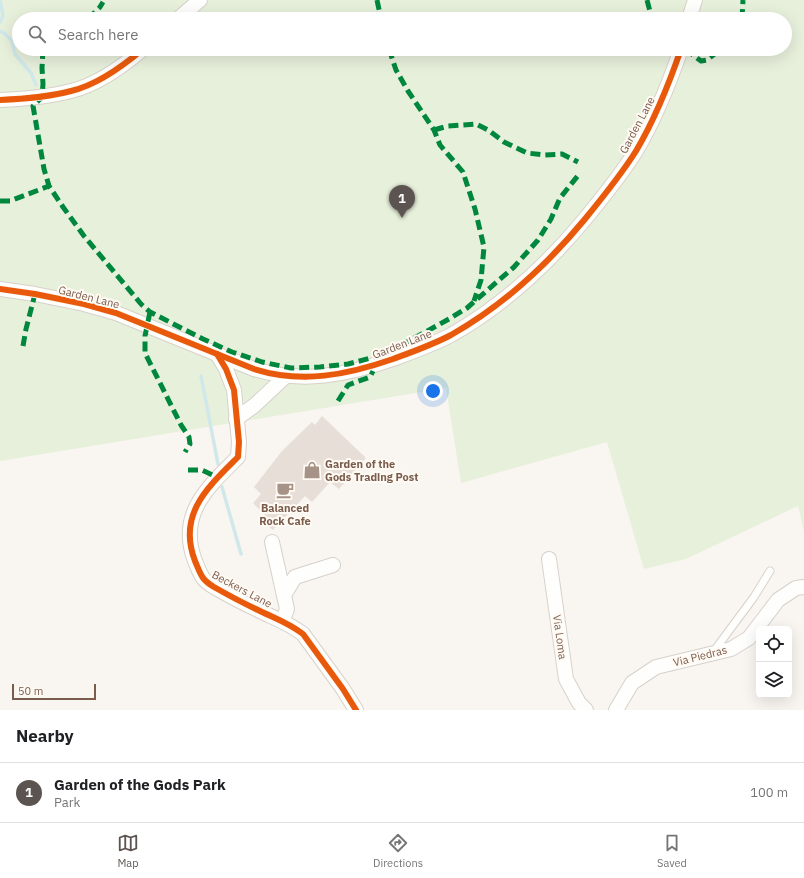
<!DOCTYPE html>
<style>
:root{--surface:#fff;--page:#f6f6f6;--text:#202124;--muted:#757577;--line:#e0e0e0;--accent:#5c5450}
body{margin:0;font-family:"IBM Plex Sans",sans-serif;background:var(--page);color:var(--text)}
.controls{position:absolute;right:12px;bottom:12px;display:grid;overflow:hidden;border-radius:6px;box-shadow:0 4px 16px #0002}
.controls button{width:36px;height:36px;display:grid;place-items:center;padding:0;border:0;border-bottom:1px solid var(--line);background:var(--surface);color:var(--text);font:20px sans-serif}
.scale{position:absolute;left:12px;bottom:10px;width:84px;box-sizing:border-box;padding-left:4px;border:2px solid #7a5c4d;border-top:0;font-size:11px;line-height:14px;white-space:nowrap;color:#7a5c4d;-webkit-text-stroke:3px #fffaf3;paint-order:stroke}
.you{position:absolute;left:433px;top:391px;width:14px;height:14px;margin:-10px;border:3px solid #fff;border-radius:50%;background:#1a73e8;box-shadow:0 0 0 6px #1a73e833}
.badge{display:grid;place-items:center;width:26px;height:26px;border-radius:50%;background:var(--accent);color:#fff;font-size:13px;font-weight:700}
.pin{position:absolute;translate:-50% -33px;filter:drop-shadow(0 1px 2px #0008)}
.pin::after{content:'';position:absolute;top:21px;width:14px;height:12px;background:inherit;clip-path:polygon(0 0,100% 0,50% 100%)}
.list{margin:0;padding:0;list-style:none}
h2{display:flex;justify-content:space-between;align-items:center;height:52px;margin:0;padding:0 16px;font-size:17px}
h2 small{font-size:13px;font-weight:400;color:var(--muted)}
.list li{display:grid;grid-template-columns:26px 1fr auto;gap:12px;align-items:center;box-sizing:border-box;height:60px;padding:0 16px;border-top:1px solid var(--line)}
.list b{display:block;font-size:15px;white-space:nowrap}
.list p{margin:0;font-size:13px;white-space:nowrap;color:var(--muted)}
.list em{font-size:13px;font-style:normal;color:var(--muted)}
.icon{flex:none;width:22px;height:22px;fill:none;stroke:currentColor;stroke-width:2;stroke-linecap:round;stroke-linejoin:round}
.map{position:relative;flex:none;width:804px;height:710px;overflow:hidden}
.search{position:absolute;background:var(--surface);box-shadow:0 4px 16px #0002;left:12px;right:12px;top:12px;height:44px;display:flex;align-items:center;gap:10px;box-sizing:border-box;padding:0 14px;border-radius:22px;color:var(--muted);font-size:15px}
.sheet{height:112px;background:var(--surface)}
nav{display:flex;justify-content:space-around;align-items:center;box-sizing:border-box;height:56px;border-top:1px solid var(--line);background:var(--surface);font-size:11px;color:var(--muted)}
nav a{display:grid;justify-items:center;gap:2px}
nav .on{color:var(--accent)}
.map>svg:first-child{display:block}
</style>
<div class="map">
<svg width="804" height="710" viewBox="0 0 804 710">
<rect width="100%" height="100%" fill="#f9f5f0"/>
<!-- green -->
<path fill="#e7f0db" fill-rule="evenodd" d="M0,0H804V531L798,506L686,559L644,569L607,442L461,483L446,388L0,461ZM19,19H785V49H19Z"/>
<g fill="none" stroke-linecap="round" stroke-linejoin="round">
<!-- stream -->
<g stroke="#d0e8ea" stroke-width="3.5">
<path d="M0,22L3,16L0,0"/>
<path d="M0,31L4,33L12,41L15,54L31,73L36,85"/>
<path d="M201,376L218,464"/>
<path d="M222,487L241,554"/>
</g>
</g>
<!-- building -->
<path fill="#e6ded7" d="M322,416L366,458L339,489L330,482L312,502L305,496L273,530L265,524L269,519L253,503L261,494L254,487L282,451L312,422L315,425Z"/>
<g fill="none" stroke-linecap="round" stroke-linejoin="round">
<!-- lane casing -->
<g stroke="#d7d1cb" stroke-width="9">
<path id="lane" d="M714,651L754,597L770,571"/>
</g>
<!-- street casing -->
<g stroke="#d7d1cb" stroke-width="16">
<g id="street">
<path d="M178,19L200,0"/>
<path d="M689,19L695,0"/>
<path d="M0,100C24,99 48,97 71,91C97,85 123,66 143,49"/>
<path d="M0,289L35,294L84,304L116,313L254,369C302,384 347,375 393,359C412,352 432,345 451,335C504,305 547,265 585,219C603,197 621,175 636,151C655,119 669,84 681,49"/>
<path d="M217,354L226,369L234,390L239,442L238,457C208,487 177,514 195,561C201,575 201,579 214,587C228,595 243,603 258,610C274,618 289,623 303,634L343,689L356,710"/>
<path d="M236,419L255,405L286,376"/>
<path d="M272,542L287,609L283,620"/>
<path d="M549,559L566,679L579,703L586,710"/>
<path d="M284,595L295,577L333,565"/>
<path d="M616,710L632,683L656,667L731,649L749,638L778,600L796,588L804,587"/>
</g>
</g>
<!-- lane -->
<use href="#lane" stroke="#fefefd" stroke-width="7"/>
<!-- street -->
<use href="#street" stroke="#fefefd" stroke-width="14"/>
<!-- quiet -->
<g stroke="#00873e" stroke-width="5" stroke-dasharray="10 5" stroke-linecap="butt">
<path d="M377,0L381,19"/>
<path d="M647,0L652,19"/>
<path d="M88,19L100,7L103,2"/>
<path d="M742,19L743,0"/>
<path d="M43,49L42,68L43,84L42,97L33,106L44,169L49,186L63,207L84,236L141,304L150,312L203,339L232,352L262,362L291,368L320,367L348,364L371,358L398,347L449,319L467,308L514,267L538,240L551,219L560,198L580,173"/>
<path d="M389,49L396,70L408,91L434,130L440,145L463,172L475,209L484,247L481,280L474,301"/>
<path d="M685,49L701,61L707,60L721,49"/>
<path d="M434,130L448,126L476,124L488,130L504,142L527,153L545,155L562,154L578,162"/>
<path d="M0,201H10L49,186"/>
<path d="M150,312L145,336V353L181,425L189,437L190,444L185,452"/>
<path d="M23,346L26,329L35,294"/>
<path d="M338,401L348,385L370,377L373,371"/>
<path d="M188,470H202L217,477"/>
</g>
<!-- cycleway casing -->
<g stroke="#fffaf3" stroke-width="8">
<g id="cycleway">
<path d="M0,100C24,99 48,97 71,91C97,85 123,66 143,49"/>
<path d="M0,289L35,294L84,304L116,313L254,369C302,384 347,375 393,359C412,352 432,345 451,335C504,305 547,265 585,219C603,197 621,175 636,151C655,119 669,84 681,49"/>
<path d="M217,354L226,369L234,390L239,442L238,457C208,487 177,514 195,561C201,575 201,579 214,587C228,595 243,603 258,610C274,618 289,623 303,634L343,689L356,710"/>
</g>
</g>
<!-- cycleway -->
<use href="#cycleway" stroke="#e8590c" stroke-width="6"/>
</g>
<!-- icons -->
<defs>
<g id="shop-bare" transform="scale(1.38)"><path d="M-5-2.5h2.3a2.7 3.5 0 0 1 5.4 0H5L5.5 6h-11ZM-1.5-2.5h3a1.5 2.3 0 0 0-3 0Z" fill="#a69286" stroke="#fffaf3" stroke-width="2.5" paint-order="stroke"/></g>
<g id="cafe-bare" transform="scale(1.38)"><path d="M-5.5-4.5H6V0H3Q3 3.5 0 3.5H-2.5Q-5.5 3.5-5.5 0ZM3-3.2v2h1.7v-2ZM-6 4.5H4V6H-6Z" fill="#a69286" stroke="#fffaf3" stroke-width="2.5" paint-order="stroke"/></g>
</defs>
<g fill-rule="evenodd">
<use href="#shop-bare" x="312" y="470"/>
<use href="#cafe-bare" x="285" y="490"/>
</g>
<g text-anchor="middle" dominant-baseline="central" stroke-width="4" stroke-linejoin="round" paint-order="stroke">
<!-- street labels -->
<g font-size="11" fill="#7a5c4d" stroke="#fffaf3">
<text transform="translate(637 125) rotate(-62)">Garden Lane</text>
<text transform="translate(89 297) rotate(14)">Garden Lane</text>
<text transform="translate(402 344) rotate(-21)">Garden Lane</text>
<text transform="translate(242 589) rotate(28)">Beckers Lane</text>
<text transform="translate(560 637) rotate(82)">Via Loma</text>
<text transform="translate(700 656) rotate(-14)">Via Piedras</text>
</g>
<!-- poi labels -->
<g font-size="11" font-weight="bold" fill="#7a5c4d" stroke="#fffaf3" text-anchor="start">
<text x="325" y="464">Garden of the<tspan x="325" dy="13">Gods Trading Post</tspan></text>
<text x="285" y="508" text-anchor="middle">Balanced<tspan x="285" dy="13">Rock Cafe</tspan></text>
</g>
</g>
</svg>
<div class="controls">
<button><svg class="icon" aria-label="locate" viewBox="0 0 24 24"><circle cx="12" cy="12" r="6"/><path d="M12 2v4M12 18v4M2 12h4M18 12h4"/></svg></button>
<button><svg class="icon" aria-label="layers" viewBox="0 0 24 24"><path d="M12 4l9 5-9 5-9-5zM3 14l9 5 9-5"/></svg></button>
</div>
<div class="scale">50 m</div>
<div class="you"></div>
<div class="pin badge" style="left:402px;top:218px">1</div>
<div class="search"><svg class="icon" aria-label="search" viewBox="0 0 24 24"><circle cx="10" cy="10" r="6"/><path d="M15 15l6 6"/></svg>Search here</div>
</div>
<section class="sheet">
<h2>Nearby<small></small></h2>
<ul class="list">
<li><span class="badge">1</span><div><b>Garden of the Gods Park</b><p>Park</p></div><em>100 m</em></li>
</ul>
</section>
<nav>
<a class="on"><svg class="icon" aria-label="map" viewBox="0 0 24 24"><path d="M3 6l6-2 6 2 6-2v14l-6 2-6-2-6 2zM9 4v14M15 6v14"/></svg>Map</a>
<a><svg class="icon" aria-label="directions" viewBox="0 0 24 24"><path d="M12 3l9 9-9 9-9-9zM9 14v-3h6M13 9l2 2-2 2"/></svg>Directions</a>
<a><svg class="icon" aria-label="saved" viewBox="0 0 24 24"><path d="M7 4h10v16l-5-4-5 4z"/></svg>Saved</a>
</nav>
